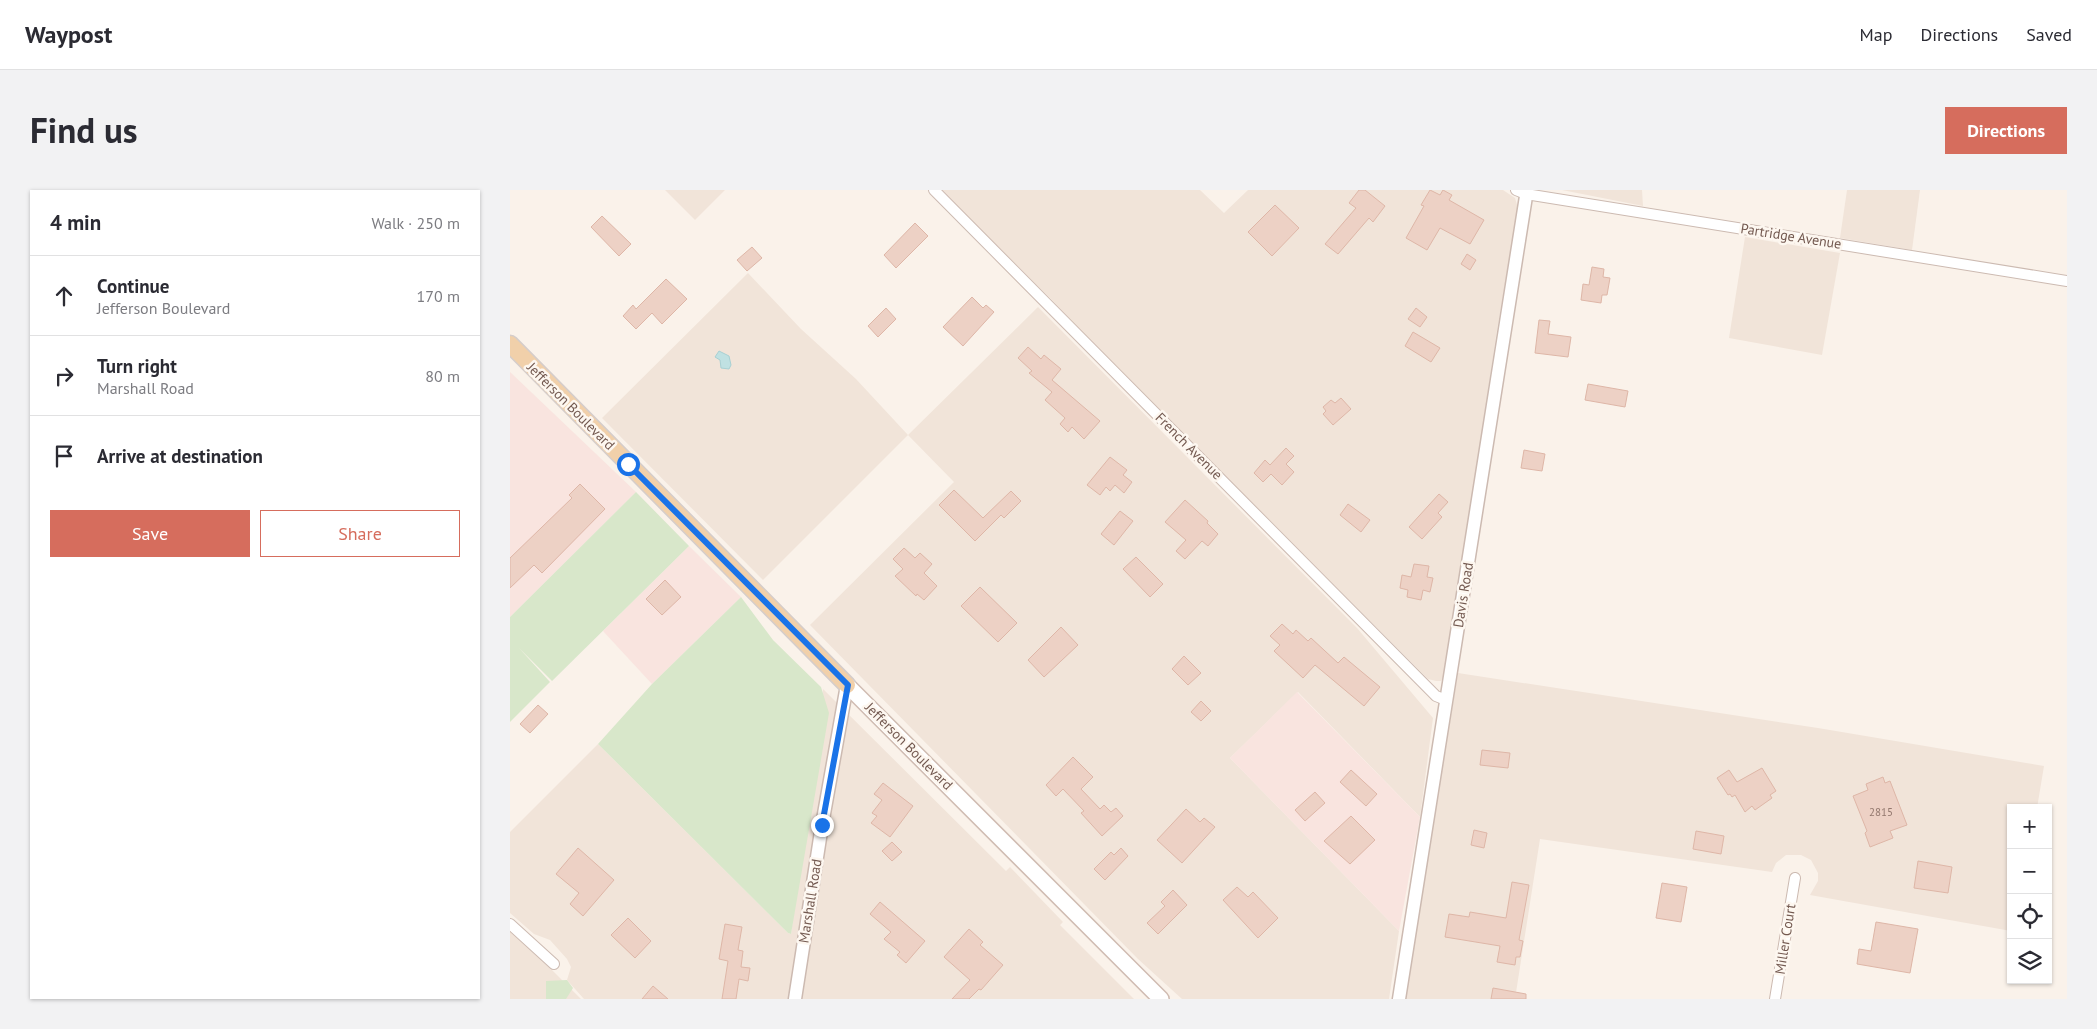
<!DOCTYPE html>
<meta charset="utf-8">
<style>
:root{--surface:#fff;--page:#f2f2f3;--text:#2b2b33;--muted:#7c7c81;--line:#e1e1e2;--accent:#d66d5d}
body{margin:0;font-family:"PT Sans",sans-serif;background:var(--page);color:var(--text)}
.controls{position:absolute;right:15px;bottom:15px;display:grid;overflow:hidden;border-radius:0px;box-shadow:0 1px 4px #0004}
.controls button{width:45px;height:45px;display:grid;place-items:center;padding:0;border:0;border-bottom:1px solid var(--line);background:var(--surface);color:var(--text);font:25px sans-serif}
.stop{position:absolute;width:15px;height:15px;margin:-11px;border:4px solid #1a73e8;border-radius:50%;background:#fff}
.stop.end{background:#1a73e8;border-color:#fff;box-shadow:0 1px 5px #0008}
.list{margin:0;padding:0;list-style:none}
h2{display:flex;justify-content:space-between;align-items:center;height:65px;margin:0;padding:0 20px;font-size:21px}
h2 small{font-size:16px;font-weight:400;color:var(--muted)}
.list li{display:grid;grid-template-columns:32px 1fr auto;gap:15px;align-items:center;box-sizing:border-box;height:80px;padding:0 20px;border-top:1px solid var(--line)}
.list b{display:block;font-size:19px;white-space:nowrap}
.list p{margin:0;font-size:16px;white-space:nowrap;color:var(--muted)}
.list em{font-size:16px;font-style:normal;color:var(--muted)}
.actions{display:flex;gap:10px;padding:15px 20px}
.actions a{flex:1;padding:11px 0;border:1px solid var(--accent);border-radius:0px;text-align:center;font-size:18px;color:var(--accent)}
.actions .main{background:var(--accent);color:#fff}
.icon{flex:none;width:28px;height:28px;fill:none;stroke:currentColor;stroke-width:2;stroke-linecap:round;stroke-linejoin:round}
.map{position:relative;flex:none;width:1557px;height:809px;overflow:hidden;border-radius:0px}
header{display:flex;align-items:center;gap:30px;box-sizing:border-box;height:70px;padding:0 25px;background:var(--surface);border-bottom:1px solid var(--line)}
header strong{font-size:24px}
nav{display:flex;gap:28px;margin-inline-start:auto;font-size:18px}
.intro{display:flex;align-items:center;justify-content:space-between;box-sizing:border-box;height:120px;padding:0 30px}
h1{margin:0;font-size:35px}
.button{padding:12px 22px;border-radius:0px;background:var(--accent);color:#fff;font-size:18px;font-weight:700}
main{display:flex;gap:30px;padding:0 30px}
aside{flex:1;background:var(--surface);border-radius:0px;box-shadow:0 1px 4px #0004}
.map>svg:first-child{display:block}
</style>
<header>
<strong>Waypost</strong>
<nav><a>Map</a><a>Directions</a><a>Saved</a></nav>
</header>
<div class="intro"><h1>Find us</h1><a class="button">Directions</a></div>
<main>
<aside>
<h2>4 min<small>Walk · 250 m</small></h2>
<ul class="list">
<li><svg class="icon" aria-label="ahead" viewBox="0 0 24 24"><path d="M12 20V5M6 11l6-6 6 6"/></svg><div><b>Continue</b><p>Jefferson Boulevard</p></div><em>170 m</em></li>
<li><svg class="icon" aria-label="right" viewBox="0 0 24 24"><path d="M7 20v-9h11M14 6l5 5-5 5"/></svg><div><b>Turn right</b><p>Marshall Road</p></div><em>80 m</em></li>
<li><svg class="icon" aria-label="arrive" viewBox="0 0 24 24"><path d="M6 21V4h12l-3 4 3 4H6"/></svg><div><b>Arrive at destination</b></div></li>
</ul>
<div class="actions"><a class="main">Save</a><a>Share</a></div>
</aside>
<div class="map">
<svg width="1557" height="809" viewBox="0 0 1557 809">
<rect width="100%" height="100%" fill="#faf2ea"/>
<!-- residential -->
<g fill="#f1e4d9">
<path d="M155,0H215L185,30Z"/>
<path d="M432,0H690L714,23L738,0H993L1005,8L1008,18L986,146L949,398L934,487L931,491H926L918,489L584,155L540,108L483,54Z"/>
<path d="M1052,0H1132L1133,16Z"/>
<path d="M1337,0H1410L1402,60L1330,48Z"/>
<path d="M1235,47L1330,63L1312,165L1219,148Z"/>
<path d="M238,83L291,139L346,189L398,245L528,117L847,438L923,528L910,627L788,502L720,568L889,741L879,809H672L628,769L300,435L444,292L398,245L253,390L92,228Z"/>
<path d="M948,483L1308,538L1534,576L1527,618H1501V741L1300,705L1308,691V683L1301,670L1291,665H1276L1266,673L1262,682L1030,649L1005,809H895Z"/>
<path d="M313,499L496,681L500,677L553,732L550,735L624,809H74L57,790L61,777L57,769L40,750L24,744L0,723V642L88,554L278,743L281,744Z"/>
<path d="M0,738L71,809H0Z"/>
</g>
<!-- commercial -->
<g fill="#f9e4df">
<path d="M0,182L126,302L0,427Z"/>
<path d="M179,356L231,407L142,494L93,441Z"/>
<path d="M787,502L910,627L889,741L720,568Z"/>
</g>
<!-- green -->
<g fill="#d8e7ca">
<path d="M126,302L179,356L42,491L9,458L40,492L0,532V427Z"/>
<path d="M231,407L263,450L311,497L319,523L281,744L278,743L88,554L142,494Z"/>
<path d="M57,790L63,798L56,809H36V791Z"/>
</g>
<!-- water -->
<path fill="#c0e1e2" stroke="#a8d0d3" d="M209,161L219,166L221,175L219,179L211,178L210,170L205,167Z"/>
<!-- building -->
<g fill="#edd1c5" stroke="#deb6a7">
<path d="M849,0H855L875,16L863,32L859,28L828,64L815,54L846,18L839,13Z"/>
<path d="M920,0L930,5L933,0L942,5L939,10L974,30L960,54L930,38L917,60L896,48L914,16L911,15Z"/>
<path d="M765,15L789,38L762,66L738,42Z"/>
<path d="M92,26L121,54L109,66L81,37Z"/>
<path d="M405,33L418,46L386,78L374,65Z"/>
<path d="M242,57L252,68L237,81L227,70Z"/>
<path d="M957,64L966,70L960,80L951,74Z"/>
<path d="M1082,77L1094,79L1093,87L1100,88L1097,105H1092L1091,113L1071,110L1073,94L1079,95Z"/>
<path d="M156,89L177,109L152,134L142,123L126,139L113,126L123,115L126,119Z"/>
<path d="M462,107L473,118L476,115L484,122L453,156L433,137Z"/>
<path d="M376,118L386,129L368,147L358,136Z"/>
<path d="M906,118L917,127L910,137L898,129Z"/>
<path d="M1029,130L1040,131L1038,144L1061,147L1058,167L1025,163Z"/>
<path d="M903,142L930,158L921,172L895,156Z"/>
<path d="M518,157L531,169L534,165L551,179L542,190L590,231L574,249L562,237L558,242L550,234L555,228L535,210L542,202L519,183L522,181L508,168Z"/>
<path d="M1078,194L1118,201L1115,217L1075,210Z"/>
<path d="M831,208L841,219L823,235L813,224L816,221L813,217L821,210L825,213Z"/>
<path d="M776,258L784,266L776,274L784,282L772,295L761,284L753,292L744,283L755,270L760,275Z"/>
<path d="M1014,260L1035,264L1032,281L1011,278Z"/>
<path d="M600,267L617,280L613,285L622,292L614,303L605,295L600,301L596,297L590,305L577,295Z"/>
<path d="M70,294L95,319L32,383L24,375L0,398V368L62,308L59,305Z"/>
<path d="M444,300L473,328L501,301L511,311L494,328L491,325L465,351L429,315Z"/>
<path d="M929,304L938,312L928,323L932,327L912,349L899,337Z"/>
<path d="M675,310L698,331L697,333L708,344L698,356L692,351L675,369L666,361L676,350L655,332Z"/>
<path d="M838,314L860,330L851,342L830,325Z"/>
<path d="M610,321L623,331L604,355L591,344Z"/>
<path d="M394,358L405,368L410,363L422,374L414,383L427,396L414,410L407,404L406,406L385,386L393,379L383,369Z"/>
<path d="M626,367L653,394L640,407L613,379Z"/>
<path d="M904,374L919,376L917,387L923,388L920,402L913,400L911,410L897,407L898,400L890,398L892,385L901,387Z"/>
<path d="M155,390L171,407L152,425L136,409Z"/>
<path d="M470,397L507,433L488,452L451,416Z"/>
<path d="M772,434L783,444L786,440L798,451L801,448L828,473L834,467L870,497L854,516L805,475L793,488L764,461L770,455L760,446Z"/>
<path d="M551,437L568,455L534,487L518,470Z"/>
<path d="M674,466L691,483L678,495L662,479Z"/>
<path d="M691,511L701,521L691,531L681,522Z"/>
<path d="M28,515L38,524L20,543L10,534Z"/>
<path d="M972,560L1000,563L998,578L970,575Z"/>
<path d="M563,567L583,587L571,599L590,619L594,615L601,622L606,618L613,626L592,646L571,623L574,621L553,599L546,606L536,595Z"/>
<path d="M1252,578L1266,601L1260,605L1262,608L1245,620L1242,616L1235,622L1225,605L1222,607L1220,604L1218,605L1207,588L1219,580L1227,592Z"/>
<path d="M841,580L867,604L856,616L830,592Z"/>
<path d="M1373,587L1375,593L1380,591L1397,635L1380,641L1383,648L1360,657L1355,643L1357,641L1343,606L1358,600L1356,594Z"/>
<path d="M373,593L403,616L380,647L361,633L367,626L362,623L372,610L364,604Z"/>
<path d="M805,602L815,613L795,631L785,620Z"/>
<path d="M676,619L690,632L694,628L705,637L672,673L647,650Z"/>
<path d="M841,626L865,650L840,674L814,651Z"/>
<path d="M964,640L977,643L974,658L961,655Z"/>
<path d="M1186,641L1214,646L1211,664L1183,659Z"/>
<path d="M382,652L392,662L382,671L372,661Z"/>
<path d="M68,658L104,690L73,726L60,714L69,703L46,684Z"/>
<path d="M611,658L618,666L595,690L584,679L601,662L604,665Z"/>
<path d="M1408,671L1442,677L1438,703L1404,698Z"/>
<path d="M1002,692L1019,695L1009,750L1013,751L1010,767H1006L1005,775L987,772L990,756L935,747L939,724L959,727L960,722L996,728Z"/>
<path d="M1152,693L1177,697L1171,732L1146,728Z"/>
<path d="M727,697L738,707L743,702L768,728L748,748L713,710Z"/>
<path d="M663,700L677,715L648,744L637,733L655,716L651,712Z"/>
<path d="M370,712L415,751L396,773L387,765L390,762L374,749L381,742L360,724Z"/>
<path d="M118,728L141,751L125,768L101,745Z"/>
<path d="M1366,732L1408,739L1400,783L1347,774L1349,759L1361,761Z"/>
<path d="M215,734L232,737L228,760L233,761L231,777L240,778L238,791L229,789L226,809H212L218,771L209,769Z"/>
<path d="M459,739L473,752L470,755L493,775L471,800L469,799L459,809H442L460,790L434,767Z"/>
<path d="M143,796L158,809H132Z"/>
<path d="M983,798L1016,804V809H981Z"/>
</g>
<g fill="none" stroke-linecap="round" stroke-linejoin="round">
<!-- minor casing -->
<g stroke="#ccbab1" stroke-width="12">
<g id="minor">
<path d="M424,0L926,506L936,510"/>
<path d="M1006,0L1016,4L1557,91"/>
<path d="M0,734L44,774"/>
<path d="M1265,809L1285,688"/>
</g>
</g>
<!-- tertiary casing -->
<g stroke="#ccbab1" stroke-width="15">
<g id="tertiary">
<path d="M285,809L312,635L337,495"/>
<path d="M889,809L1017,0"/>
</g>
</g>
<!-- secondary casing -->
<g stroke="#d0bcb2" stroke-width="18">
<path id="secondary" d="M337,495L651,809"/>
</g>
<!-- primary casing -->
<g stroke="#d5cdca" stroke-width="19">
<path id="primary" d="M0,154L337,495"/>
</g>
<!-- minor -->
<use href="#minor" stroke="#fff" stroke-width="10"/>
<!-- tertiary -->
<use href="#tertiary" stroke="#fff" stroke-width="12"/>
<!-- secondary -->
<use href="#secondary" stroke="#fff" stroke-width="15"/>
<!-- primary -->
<use href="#primary" stroke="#f1d0aa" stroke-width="16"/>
</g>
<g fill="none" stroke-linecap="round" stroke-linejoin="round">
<!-- route -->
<path stroke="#1a73e8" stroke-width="6" d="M118,274L338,495L312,635"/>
</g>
<g text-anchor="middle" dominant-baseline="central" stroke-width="5" stroke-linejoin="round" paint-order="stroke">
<!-- number labels -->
<g font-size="11" fill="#92776d">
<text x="1371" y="622">2815</text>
</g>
<!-- street labels -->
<g font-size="14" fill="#735950" stroke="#fdf7f0">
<text transform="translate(1281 46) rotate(9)">Partridge Avenue</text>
<text transform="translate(61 216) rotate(45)">Jefferson Boulevard</text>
<text transform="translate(679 256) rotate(45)">French Avenue</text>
<text transform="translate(953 405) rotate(-81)">Davis Road</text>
<text transform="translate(399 556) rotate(45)">Jefferson Boulevard</text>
<text transform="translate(300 711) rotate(-81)">Marshall Road</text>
<text transform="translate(1275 749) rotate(-81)">Miller Court</text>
</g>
</g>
</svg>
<div class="controls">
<button>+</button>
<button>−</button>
<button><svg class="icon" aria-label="locate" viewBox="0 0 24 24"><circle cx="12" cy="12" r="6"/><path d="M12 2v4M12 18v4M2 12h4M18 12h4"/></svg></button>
<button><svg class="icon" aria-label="layers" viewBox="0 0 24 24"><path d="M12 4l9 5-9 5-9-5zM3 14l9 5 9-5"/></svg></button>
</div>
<div class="stop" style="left:118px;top:274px"></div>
<div class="stop end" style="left:312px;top:635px"></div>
</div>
</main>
